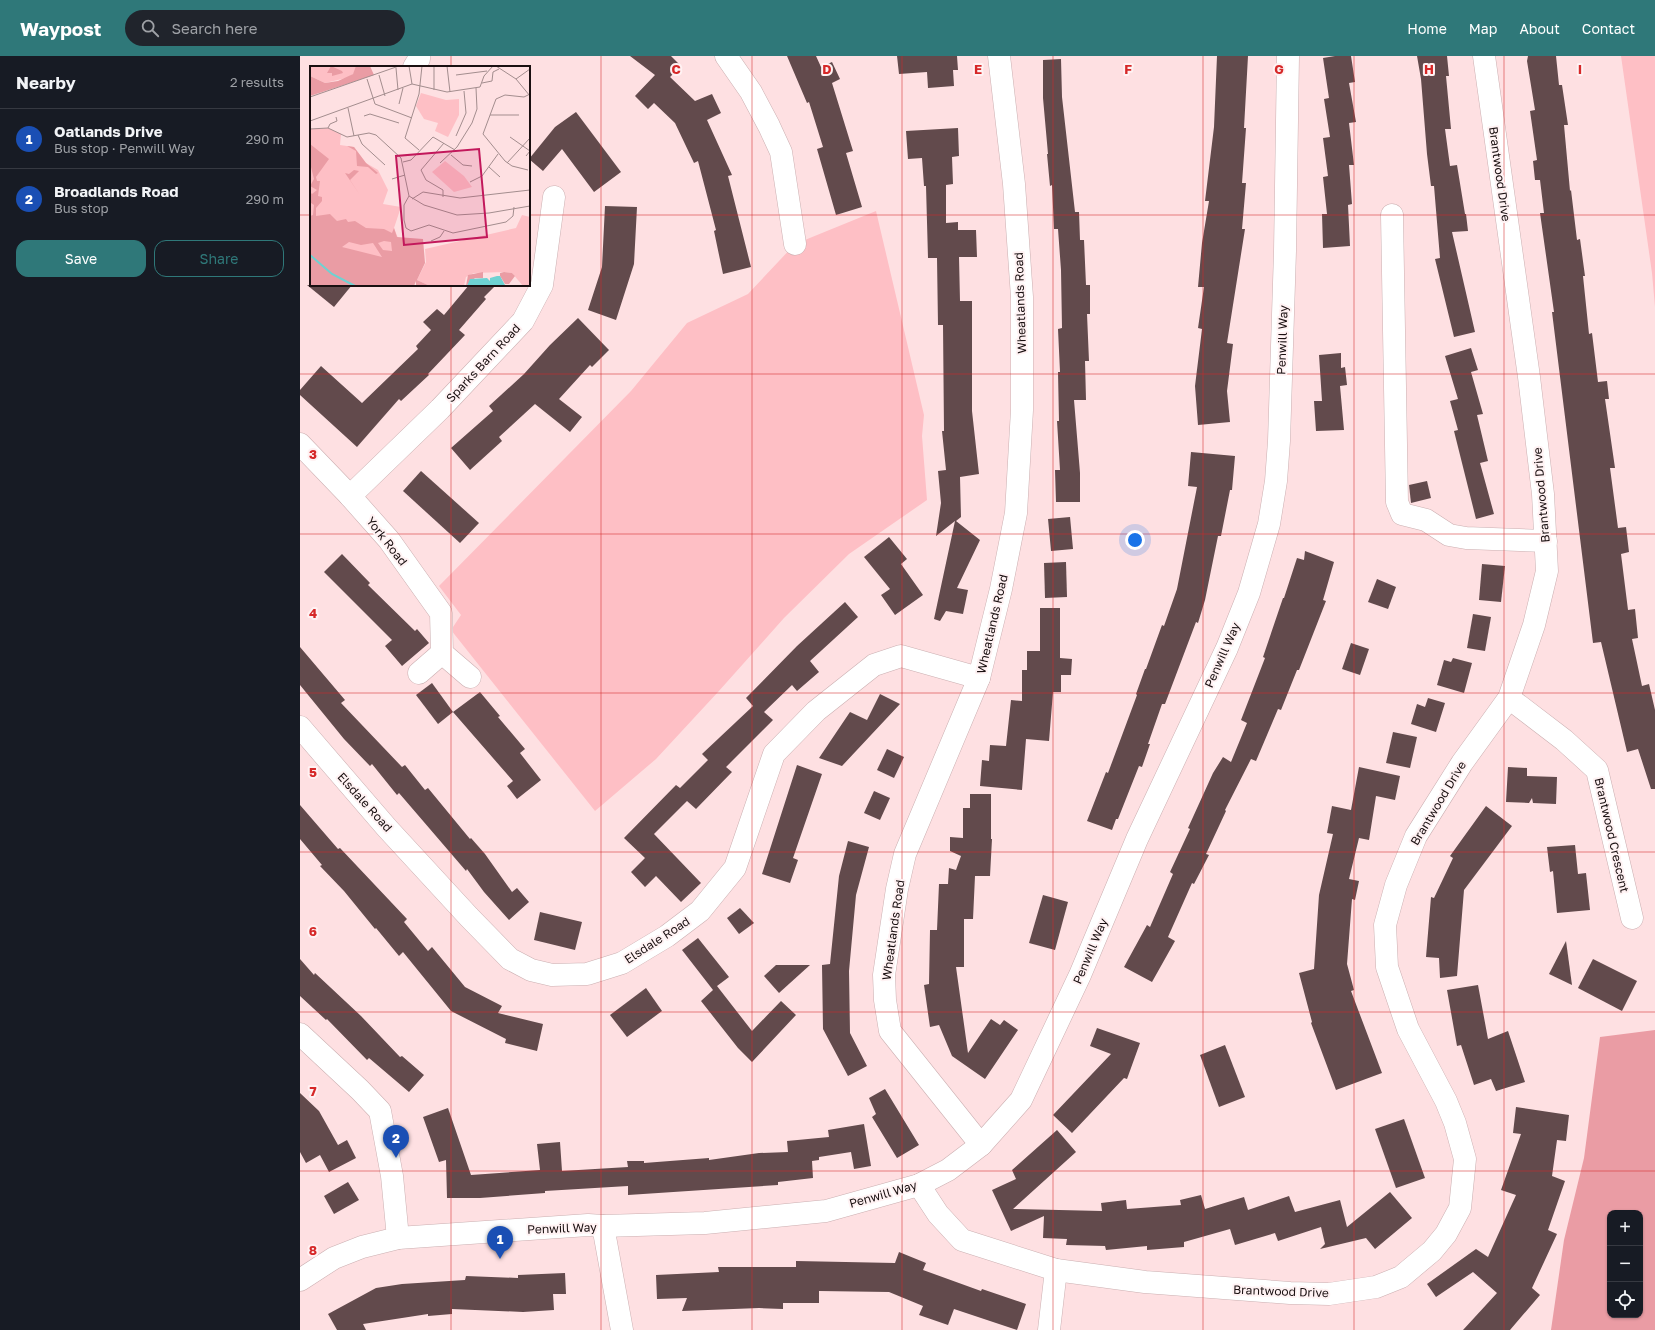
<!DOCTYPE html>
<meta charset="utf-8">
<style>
:root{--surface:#171b24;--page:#20242c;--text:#f1f3f6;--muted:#9ea1a6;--line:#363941;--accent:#2f7879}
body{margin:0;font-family:"Golos Text",sans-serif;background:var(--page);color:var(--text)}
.controls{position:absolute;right:12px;bottom:12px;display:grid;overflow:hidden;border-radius:8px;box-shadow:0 1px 3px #0004}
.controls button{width:36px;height:36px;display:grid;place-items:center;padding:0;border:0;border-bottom:1px solid var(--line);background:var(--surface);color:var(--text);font:20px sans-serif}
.you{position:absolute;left:835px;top:484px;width:14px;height:14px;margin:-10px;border:3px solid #fff;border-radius:50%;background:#1a73e8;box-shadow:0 0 0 6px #1a73e833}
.badge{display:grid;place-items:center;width:26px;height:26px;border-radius:50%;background:var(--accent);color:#fff;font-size:13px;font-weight:700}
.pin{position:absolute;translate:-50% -33px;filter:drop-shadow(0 1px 2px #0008)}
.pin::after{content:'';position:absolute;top:21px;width:14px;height:12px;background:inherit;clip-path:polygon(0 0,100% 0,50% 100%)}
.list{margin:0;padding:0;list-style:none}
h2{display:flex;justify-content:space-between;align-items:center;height:52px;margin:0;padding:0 16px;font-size:17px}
h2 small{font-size:13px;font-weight:400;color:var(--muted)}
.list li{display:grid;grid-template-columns:26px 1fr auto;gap:12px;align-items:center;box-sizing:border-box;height:60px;padding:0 16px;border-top:1px solid var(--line)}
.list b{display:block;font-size:15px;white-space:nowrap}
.list p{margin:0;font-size:13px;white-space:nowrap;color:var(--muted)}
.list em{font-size:13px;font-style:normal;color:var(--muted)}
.actions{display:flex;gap:8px;padding:12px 16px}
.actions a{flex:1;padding:9px 0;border:1px solid var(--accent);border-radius:12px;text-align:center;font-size:14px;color:var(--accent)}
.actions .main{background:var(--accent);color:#fff}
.icon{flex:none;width:22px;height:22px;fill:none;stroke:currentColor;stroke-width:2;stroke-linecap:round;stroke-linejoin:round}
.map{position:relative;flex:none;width:1355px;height:1274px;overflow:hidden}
header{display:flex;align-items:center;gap:24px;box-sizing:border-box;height:56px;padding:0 20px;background:var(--accent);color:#fff}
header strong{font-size:19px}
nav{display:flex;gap:22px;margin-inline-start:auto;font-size:14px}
.search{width:280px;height:36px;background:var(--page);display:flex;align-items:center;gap:10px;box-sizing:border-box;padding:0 14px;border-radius:22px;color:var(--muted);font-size:15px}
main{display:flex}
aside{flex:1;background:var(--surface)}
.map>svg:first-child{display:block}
</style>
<header>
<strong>Waypost</strong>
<div class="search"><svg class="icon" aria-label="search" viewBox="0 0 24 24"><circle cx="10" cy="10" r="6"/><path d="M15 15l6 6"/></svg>Search here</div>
<nav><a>Home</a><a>Map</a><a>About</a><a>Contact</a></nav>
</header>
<main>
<aside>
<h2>Nearby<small>2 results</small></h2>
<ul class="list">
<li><span class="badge" style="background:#1a4fb4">1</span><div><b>Oatlands Drive</b><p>Bus stop · Penwill Way</p></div><em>290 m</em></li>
<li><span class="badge" style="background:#1a4fb4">2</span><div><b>Broadlands Road</b><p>Bus stop</p></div><em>290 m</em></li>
</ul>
<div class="actions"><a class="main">Save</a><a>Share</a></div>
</aside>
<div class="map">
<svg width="1355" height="1274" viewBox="0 0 1355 1274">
<rect width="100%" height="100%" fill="#fee0e2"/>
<!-- green -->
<g fill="#febfc5">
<path d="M1321,0H1355V251L1352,217Z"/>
<path d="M576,155L624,359L622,380L627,444L549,498L484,562L418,636L356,703L295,755L151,574L161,559L139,530L331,335L387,267L448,238L495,188Z"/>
</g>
<!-- forest -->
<path fill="#ea9ca4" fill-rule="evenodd" d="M1355,974V1274H1251L1264,1184L1284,1102L1300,981ZM1310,1157H1340V1259H1310Z"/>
<!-- building -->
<g fill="#624a4c">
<path d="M330,0H371L381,10L370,21L395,45L412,38L421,57L407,64L432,119L428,120L451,211L423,218L414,175L416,174L398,105L394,107L375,67L354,47L348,53L335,40L355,19Z"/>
<path d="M487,0H516L521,11L532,6L540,23L532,27L553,95L546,97L562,151L536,159L517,93L523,91L509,46L507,47Z"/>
<path d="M597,0H657L658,14H653L654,30L628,32L627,16L599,18Z"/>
<path d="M917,0H948L944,72H946L942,127H946L942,173H945L927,287L933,288L927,335L930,366L898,369L895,330L902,273L898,272L904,231H898L902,187L909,145H905L914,71Z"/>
<path d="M1035,0H1051L1055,26L1049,27L1056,66L1049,67L1054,109H1049L1052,148L1048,149L1050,190L1023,192L1022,158H1027L1023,121L1028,120L1023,82L1030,81L1024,43L1029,42L1023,2Z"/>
<path d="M1117,0H1147L1149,20H1146L1151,73H1145L1150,110L1157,109L1165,158H1166L1168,175L1152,176L1175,276L1154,281L1135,203L1140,202L1134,130H1131L1127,98L1121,23Z"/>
<path d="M1228,0H1256L1259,29H1262L1268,69H1264L1270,135L1271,134L1277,184L1280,183L1285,220H1283L1289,278L1292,277L1298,326L1307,325L1309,343H1305L1315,412H1310L1318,472L1326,471L1329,496L1321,498L1328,554L1335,553L1338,582L1332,583L1342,630L1349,628L1355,654V733H1351L1338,693L1327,696L1301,586L1293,587L1252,256H1254L1240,157H1244L1240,124H1235L1233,105L1237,104L1230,55L1235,54L1227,5Z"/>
<path d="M761,3L762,41L775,156H779L780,184H784L786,229H790V258H787L789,305H785L786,344H774L780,417V446H756L755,414H760L757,365H759L758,316H760L758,273L762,272L761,214L758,173H754L752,129L750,130L747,98H748L743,42V4Z"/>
<path d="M276,56L321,116L294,136L262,93L243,115L229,103L255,71Z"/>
<path d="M658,72L659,100L652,101L653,128L646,129V167L658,166V174H676L677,201H659L660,245H672V355L679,418L660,421L661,461L656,465L680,484L657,532L668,534L663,558L646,555L640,565L634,563L655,465L636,480L641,447L638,415L646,414L642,375H644L643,269H638L637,202H628L626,130H624L622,102L608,103L606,75Z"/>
<path d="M305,150L337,151L334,208L316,264L288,254L302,211Z"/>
<path d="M7,229H52L34,251Z"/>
<path d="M169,229H196L184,241L186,243L159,274L165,279L128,318L129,319L101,345L99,343L57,391L0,339V334L21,310L62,347L118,293L116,290L131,274L123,266L137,253L144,259Z"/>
<path d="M278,262L309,294L292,311L290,309L259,343L282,361L270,376L235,348L199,381L202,385L170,414L151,392L193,355L189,350L224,318L250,289Z"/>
<path d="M1171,292L1178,314L1171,316L1183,358L1177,359L1188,405L1180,407L1194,458L1176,463L1154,375L1158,374L1150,345L1158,343L1145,300Z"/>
<path d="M1041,297V312L1045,311L1047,329L1040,330L1044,374L1016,375L1014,345H1022L1019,299Z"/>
<path d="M891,396L935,400L932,434H930L921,480H918L905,544L898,567L896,566L865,648H862L848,688H850L842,711L839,710L818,763H816L812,774L787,765L806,716L808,717L837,639L836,638L845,613H846L862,569L864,570L877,533L897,431L888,430Z"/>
<path d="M121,415L179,467L160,487L103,435Z"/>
<path d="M1127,425L1131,442L1111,447L1109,429Z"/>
<path d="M770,461L773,493L751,495L748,463Z"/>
<path d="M589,481L607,503L601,508L623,539L595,559L581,539L590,533L564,501Z"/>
<path d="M1005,495L1034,506L1023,544L1026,545L999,614H997L981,654L978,653L956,705L951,703L925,754L926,755L906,798L909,799L894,828L892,827L868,881L875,885L852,926L824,911L847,869L850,871L873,818L870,816L890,773L888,772L913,717L923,701L931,706L947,667L941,664L965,602L963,601L983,542H984L997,502L1004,504Z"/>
<path d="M42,498L70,527L68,529L115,575L117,573L129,587L102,610L85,590L92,584L24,516Z"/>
<path d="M766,506L767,541L745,542L744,507Z"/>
<path d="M1182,508L1205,510L1201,546L1179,544Z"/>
<path d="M1077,523L1096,531L1088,553L1068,546Z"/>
<path d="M545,546L558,561L510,605L519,616L497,635L492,629L464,656L473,664L426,711L432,716L396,753L387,745L354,778L401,827L381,846L356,820L345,831L331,816L345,802L324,782L376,729L380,732L408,704L402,698L453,650L446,642L497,590Z"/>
<path d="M740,552H760V602L772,603L771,619H761V636H753L749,685L726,683L722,734L680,730L682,704L689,705L690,689L706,690L711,644L722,645V614H727V595H740Z"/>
<path d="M1173,558L1191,561L1185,595L1167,592Z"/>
<path d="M1051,587L1069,593L1060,619L1042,613Z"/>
<path d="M0,591L45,644L41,647L102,711L105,709L125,734L128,732L170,783L171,782L185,798L212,836L217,832L229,846L209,864L184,836L167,813L166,815L99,737L97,739L72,708L70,710L44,683L0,629Z"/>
<path d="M1153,602L1172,607L1164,637L1137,629L1144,604L1151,606Z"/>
<path d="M132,627L153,656L138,668L116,639Z"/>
<path d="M180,636L200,660L198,661L225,693L220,697L241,724L217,743L207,730L213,725L153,656Z"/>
<path d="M580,638L600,648L542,710L519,702L550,656L567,664Z"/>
<path d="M1128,642L1145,647L1136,676L1111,668L1117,648L1125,651Z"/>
<path d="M1093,676L1117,681L1110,712L1086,707Z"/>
<path d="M587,693L604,701L594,722L577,714Z"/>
<path d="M497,709L522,718L493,802L498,804L490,827L462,818Z"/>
<path d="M1059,711L1100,720L1095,744L1076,740L1069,784L1059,782L1049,823L1059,825L1055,844L1052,843L1047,908L1054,934L1051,935L1082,1017L1036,1034L1011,967L1012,966L999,917L1014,913L1019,839L1033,778L1027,777L1032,750L1051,754Z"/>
<path d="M1208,711L1227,712V720L1257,721L1256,748L1233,747L1232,742L1229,747L1206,746Z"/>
<path d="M574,735L590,742L580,764L564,757Z"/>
<path d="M670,738H691V783H692L690,820H675L673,863H664V911H656L668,997L691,963L700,969L704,964L718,974L685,1023L652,1000L639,969L630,971L624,929L629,928L630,874H637L639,828H648L649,812L656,814L661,800L650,795V781L663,782V752H670Z"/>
<path d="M0,749L38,793L40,792L107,863L104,866L128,895L132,891L165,931L202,950L198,957L243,968L237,995L205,987L206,983L151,955L103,896L99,900L76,872L75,873L44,835L20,810L22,809L0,783Z"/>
<path d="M1186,750L1212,770L1164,834L1157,920L1140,922L1139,902L1126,901L1131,841L1134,842L1153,802L1150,800Z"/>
<path d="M548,785L569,791L556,839L549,915L550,977L567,1010L548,1020L523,973L522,909L530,908L539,820Z"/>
<path d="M1275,789L1278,818L1286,817L1290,854L1257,857L1253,815L1250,816L1247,791Z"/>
<path d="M743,839L768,846L755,894L729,887Z"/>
<path d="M440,852L454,867L439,878L427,862Z"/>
<path d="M240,856L282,866L275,894L234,884Z"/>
<path d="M398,882L429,921L417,930L452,975L481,945L496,959L452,1006L438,992L401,945L413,934L382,894Z"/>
<path d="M1266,885L1272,929L1249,918Z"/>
<path d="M0,903L14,919L15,917L61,960L100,1001L102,1000L124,1019L109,1036L69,1002L67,1004L27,963L26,964L0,940Z"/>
<path d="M1293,903L1337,925L1322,955L1278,932Z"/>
<path d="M476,909H510L479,937L464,920Z"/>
<path d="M1178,929L1188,983L1208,975L1225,1026L1196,1035L1191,1023L1174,1029L1161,989L1157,990L1147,934Z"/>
<path d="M346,932L362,955L327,981L310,959Z"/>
<path d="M797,972L840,987L827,1023L824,1022L772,1077L753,1059L811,998L790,990Z"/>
<path d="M925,989L945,1041L919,1051L900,999Z"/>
<path d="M585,1033L619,1089L597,1102L572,1061L576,1058L569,1042Z"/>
<path d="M0,1037L19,1055L38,1089L47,1084L56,1102L29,1116L20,1099L6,1107L0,1096Z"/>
<path d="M1216,1051L1269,1059L1266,1085L1257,1084L1252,1120L1265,1125L1248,1174L1257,1178L1232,1232L1240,1239L1210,1274H1163L1197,1237L1173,1216L1136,1241L1127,1228L1176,1193L1188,1201L1216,1139L1201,1134L1221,1078L1213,1077Z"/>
<path d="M148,1052L171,1119L240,1114L237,1088L260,1086L262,1115L328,1111L327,1105H344V1107L409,1102V1104L459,1097L488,1096L487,1085L529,1081L528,1074L564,1068L571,1110L554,1113L551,1096L519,1101V1104L512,1105L513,1122L478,1126V1129L328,1139V1130L245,1135V1137L180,1142H147L146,1104L139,1106L123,1061Z"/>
<path d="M1104,1063L1125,1122L1096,1132L1075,1073Z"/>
<path d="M757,1074L776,1096L713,1153L802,1155L801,1147L826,1144L827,1153L881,1149L880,1144L901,1139L905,1153L944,1141L948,1154L989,1140L995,1156L1040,1144L1047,1171L1090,1136L1112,1162L1075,1193L1066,1182L1020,1193L1025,1188L1021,1171L978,1185L975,1177L935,1189L930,1173L884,1186V1191L847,1194V1190L806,1194L805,1190L766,1189L767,1183L743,1182L744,1160L711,1175L692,1134L716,1123L712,1114Z"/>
<path d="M48,1126L59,1144L34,1158L24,1140Z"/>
<path d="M599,1196L626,1207L623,1214L681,1235L682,1233L726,1248L717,1274L654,1253L648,1269L619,1259L623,1250L589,1236L519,1235V1247H483V1253L459,1252L382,1255L387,1242L357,1243L356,1219L419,1216L418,1211H496V1205L595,1207Z"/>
<path d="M265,1217L266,1238H253L254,1254L223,1256L152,1253V1258L128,1260V1258L63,1268L66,1274H37L28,1258L76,1232L102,1228L165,1224L166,1220L218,1222V1219Z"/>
</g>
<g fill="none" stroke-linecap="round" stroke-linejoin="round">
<!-- minor casing -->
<g stroke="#cbafb1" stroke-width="23">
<g id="minor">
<path d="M426,0L451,36L469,70L481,96L495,188"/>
<path d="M114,11L119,3V0"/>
<path d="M1092,159L1097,446L1102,458L1126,464L1149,479L1166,482L1246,485"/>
<path d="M0,388L50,440L89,484L141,557L142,597L170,621"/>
<path d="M50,440L140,353L223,265L242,229L254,141"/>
<path d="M119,617L142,597"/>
<path d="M1209,642L1264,684L1297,714L1332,862"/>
<path d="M0,671L87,772L169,861L210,903L231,914L252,919L287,918L322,907L367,880L400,855L435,812L474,698L516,655L574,609L601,600L679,622"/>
<path d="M0,978L60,1034L80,1055L92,1120L98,1182"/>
<path d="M681,1089L590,975L585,944L584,919L597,833L605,798L679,622L701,533L716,457L722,354V241L714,128L699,0"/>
<path d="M619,1129L638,1158L662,1184L756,1214L845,1226L990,1237L1029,1238L1076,1231L1101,1221L1132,1195L1146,1178L1160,1152L1165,1103L1155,1067L1146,1045L1108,973L1087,911L1085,869L1096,829L1116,780L1162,707L1209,642L1234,569L1247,515L1243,438L1229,321L1184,0"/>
<path d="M303,1170L322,1274"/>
<path d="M0,1224L34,1202L62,1191L98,1182L288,1169L303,1170L405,1167L526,1155L619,1129L648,1114L681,1089L721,1044L780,919L837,783L927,592L949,537L969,468L976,425L979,385L985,195L988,0"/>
<path d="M749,1274L756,1214"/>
</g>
</g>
<!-- minor -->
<use href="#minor" stroke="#fff" stroke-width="22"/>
</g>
<!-- grid -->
<path fill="none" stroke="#d62828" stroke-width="1" stroke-opacity="0.55" d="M151,0V11M301,0V1274M452,0V1274M602,0V1274M753,0V1274M903,0V1274M1054,0V1274M1204,0V1274M0,159H11M229,159H1355M151,229V1274M0,318H1355M0,478H1355M0,637H1355M0,796H1355M0,956H1355M0,1115H1355"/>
<g text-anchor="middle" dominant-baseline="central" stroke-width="4" stroke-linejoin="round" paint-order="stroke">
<!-- street labels -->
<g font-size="12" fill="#1a1011" stroke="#fff2f3">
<text transform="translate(1200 118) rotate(82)">Brantwood Drive</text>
<text transform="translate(720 247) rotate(-92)">Wheatlands Road</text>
<text transform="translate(982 284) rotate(-88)">Penwill Way</text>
<text transform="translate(183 307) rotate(-47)">Sparks Barn Road</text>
<text transform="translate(1241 439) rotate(-95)">Brantwood Drive</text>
<text transform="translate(87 485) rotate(52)">York Road</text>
<text transform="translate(692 568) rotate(-77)">Wheatlands Road</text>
<text transform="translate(922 599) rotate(-66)">Penwill Way</text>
<text transform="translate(65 746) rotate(48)">Elsdale Road</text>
<text transform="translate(1138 747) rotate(-59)">Brantwood Drive</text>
<text transform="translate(1312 779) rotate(77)">Brantwood Crescent</text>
<text transform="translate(593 874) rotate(-82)">Wheatlands Road</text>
<text transform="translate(357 884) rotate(-33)">Elsdale Road</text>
<text transform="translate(790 895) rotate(-67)">Penwill Way</text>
<text transform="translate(583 1138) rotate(-16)">Penwill Way</text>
<text transform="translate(262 1172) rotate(-2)">Penwill Way</text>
<text transform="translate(981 1235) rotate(2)">Brantwood Drive</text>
</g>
</g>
<!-- overview -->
<g transform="translate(10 10)">
<rect width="220" height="220" fill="#fee0e2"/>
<path d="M0,0H46V3L43,8L36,12L15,17L0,10ZM111,27L136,34L149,33V49L138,71L125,65L128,57L114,53L106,40ZM18,62L31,68L30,79L44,81L56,97L68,104L78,124L73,138L91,141L84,162L88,172L86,184L71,194L0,187V63ZM135,95L154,110L162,121L144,126L122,106ZM212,149L220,151V220H213L202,207L194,206L164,207L156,211L154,220H120L107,214L116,196L115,183L206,162Z" fill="#febfc5"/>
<path d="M21,0L32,5L33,7L22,10V7H17ZM46,0H60L64,9L0,30V10L15,17L28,15L43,8ZM0,78L19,93L6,111L7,115H10L8,130L12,131V135L6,142V150L20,148L27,155L36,153L38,156L45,155L56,162L74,163L82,167L84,162L87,171L113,173L115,197L107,214L120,220H106V215L104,220H0V150L3,149L4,139L1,137L0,139V126L2,128L7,124L0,120L4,113L0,97ZM74,175L81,176L82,185L73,184L68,177ZM39,176L51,179L63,177L72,191L32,181ZM37,80L44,81L56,97L68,107L66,108L58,101L47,100L46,85ZM44,104L49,105L40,114L50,129L35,107L39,108ZM173,206V212H165L156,220L158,209ZM194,206L202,207L205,210L199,218H195L190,210V207Z" fill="#ea9ca4" fill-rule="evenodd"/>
<path d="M187,210H190L195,219L157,220L160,213L177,212L180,215V212Z" fill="#6ed2d2"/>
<path fill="none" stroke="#6ed2d2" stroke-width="2" d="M0,189L22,208L45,220"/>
<path fill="none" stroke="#a38d8e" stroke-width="1" d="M99,0L102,18M137,0L140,26M186,0L206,13L220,30M86,2L88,24M69,9L75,30M146,9L177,5M57,13L65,38L102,52M206,13L220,3M172,17L182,15L183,6L189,3M124,24V0M0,31L89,0M89,38L93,22M38,42L44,70M180,49H209M54,50L60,48L89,57M0,55L102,18L137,26L170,21L174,10L183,0M18,62L20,58L27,55L26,51M0,63L18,62L37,71L59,67L66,69L91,92L99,130L114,139L147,149L179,147L220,140M48,69L52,78L75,99M146,70L156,47L154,25M200,71L220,85L216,90M109,84L95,72L109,28L112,0M141,89L153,99L162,100M93,96L101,94L123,71L145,84M130,97L147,81L162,57L167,43L166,22M197,97L220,72M179,101L190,111M218,104L202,100L195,95L173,68L186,33L195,29L214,31L220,28M82,113L95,109M160,116L172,110L188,88M99,130L94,139V154L96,162L101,165L119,159L143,167L196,156L203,150L204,141M133,131V124L116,114L111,104L134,77M102,133L113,126L150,132L220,124M121,175L130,171L134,165"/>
<path fill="#c2185b" fill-opacity="0.15" stroke="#c2185b" stroke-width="2" d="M169,83L177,171L94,179L86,90Z"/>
<rect width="220" height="220" fill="none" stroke="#1a1011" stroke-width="2"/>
</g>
<g font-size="13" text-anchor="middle" font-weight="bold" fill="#d62828" stroke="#fff2f3" stroke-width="4" stroke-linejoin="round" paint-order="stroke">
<text x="376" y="18">C</text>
<text x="527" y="18">D</text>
<text x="678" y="18">E</text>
<text x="828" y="18">F</text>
<text x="979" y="18">G</text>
<text x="1129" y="18">H</text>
<text x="1280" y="18">I</text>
<text x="13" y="403">3</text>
<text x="13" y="562">4</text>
<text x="13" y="721">5</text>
<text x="13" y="880">6</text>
<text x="13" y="1040">7</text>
<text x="13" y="1199">8</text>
</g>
</svg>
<div class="controls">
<button>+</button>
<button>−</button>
<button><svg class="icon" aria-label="locate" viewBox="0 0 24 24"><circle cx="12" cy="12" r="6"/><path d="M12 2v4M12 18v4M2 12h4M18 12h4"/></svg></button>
</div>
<div class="you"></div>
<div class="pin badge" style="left:200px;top:1203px;background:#1a4fb4">1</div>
<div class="pin badge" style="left:96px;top:1102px;background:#1a4fb4">2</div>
</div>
</main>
